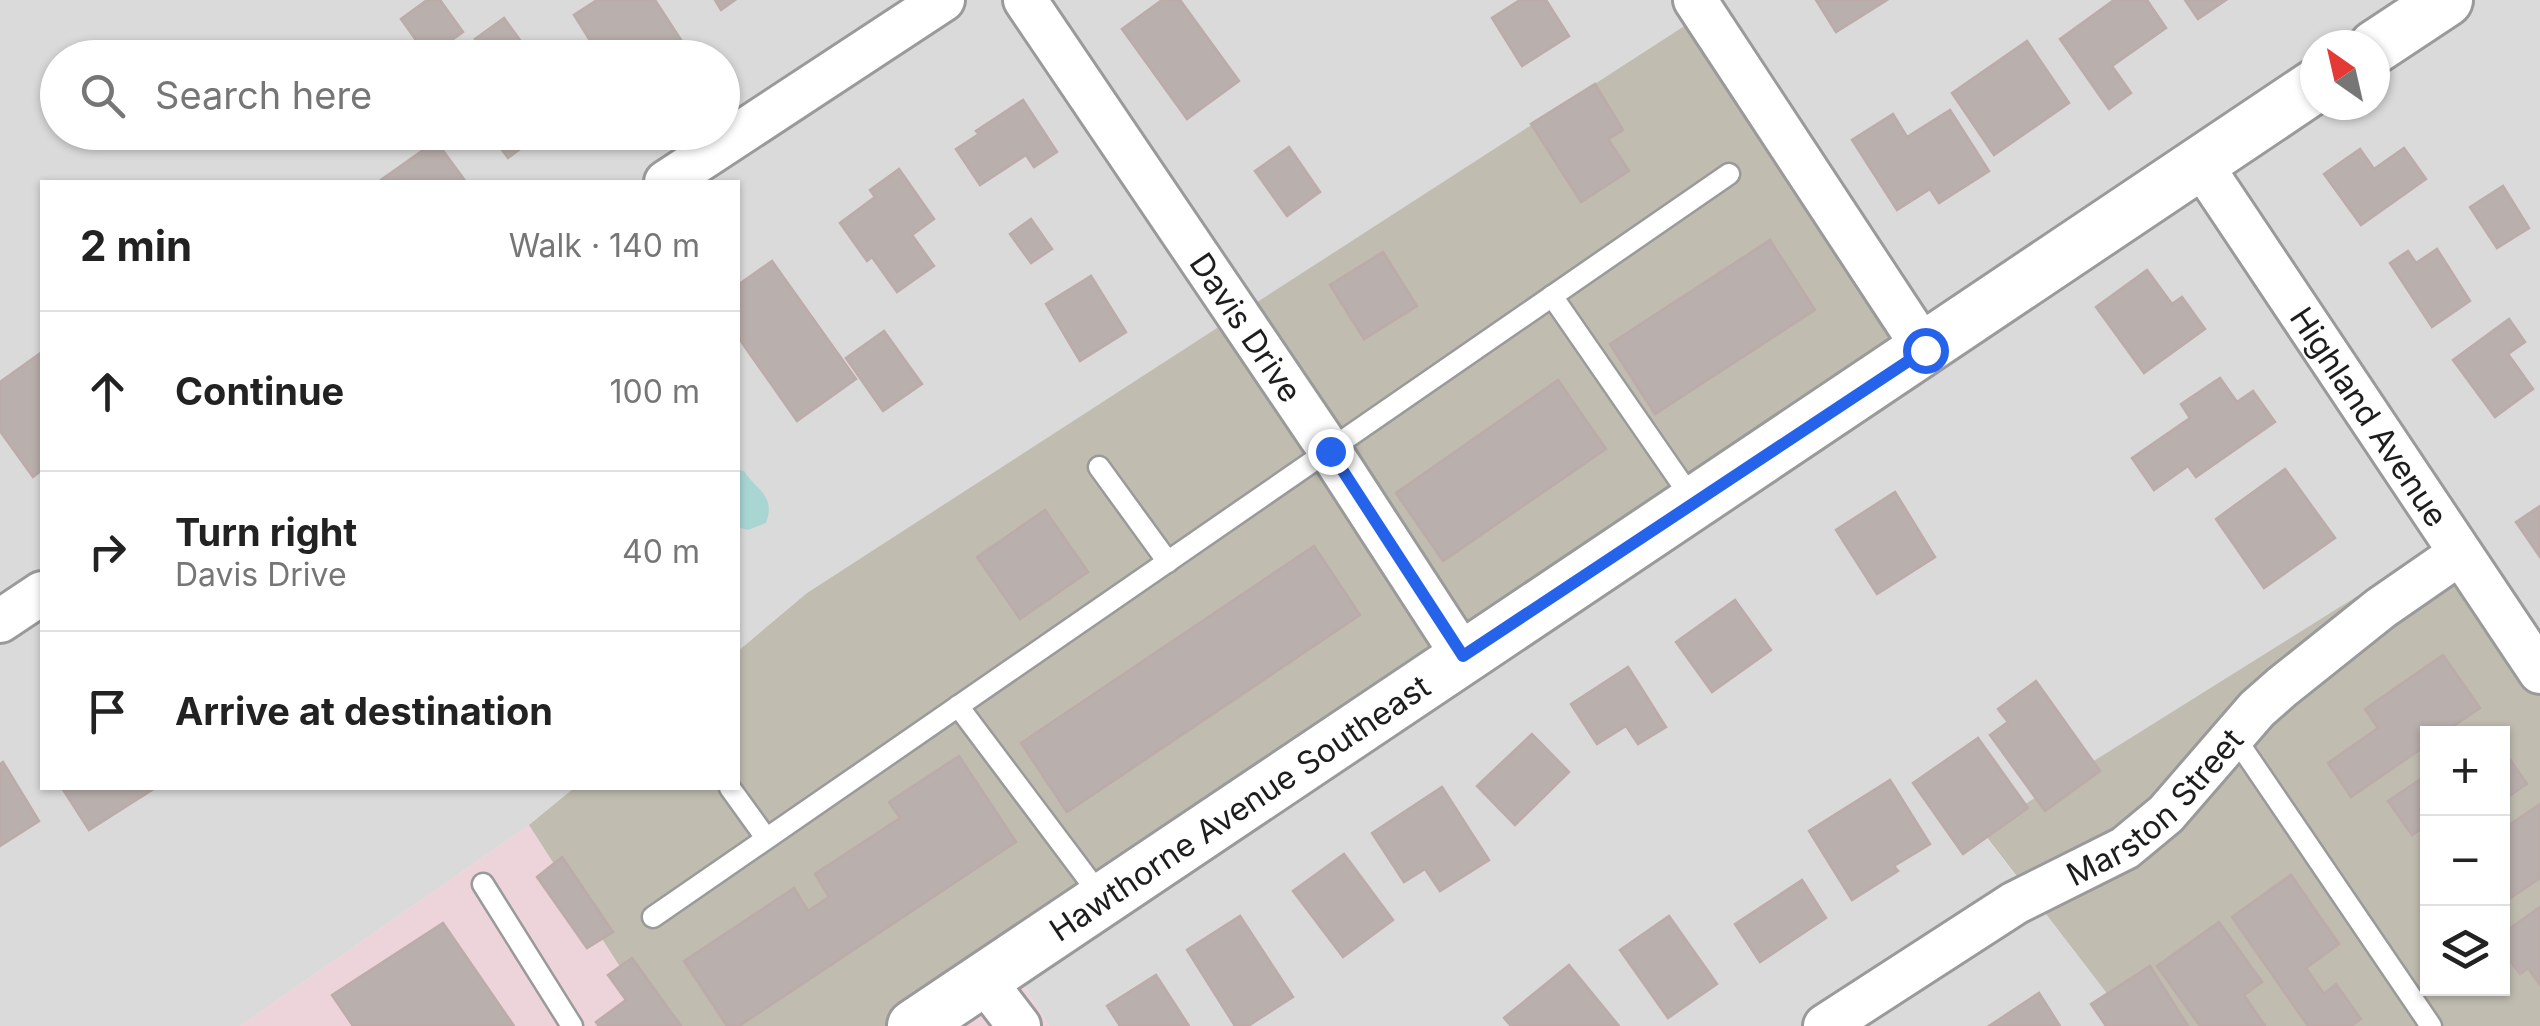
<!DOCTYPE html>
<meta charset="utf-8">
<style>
:root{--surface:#fff;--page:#f6f6f6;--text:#222;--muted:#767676;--line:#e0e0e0}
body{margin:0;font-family:Inter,sans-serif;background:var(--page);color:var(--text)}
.controls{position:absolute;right:30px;bottom:30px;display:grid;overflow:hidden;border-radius:0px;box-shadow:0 2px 8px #0004}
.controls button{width:90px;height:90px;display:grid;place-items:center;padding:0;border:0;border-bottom:2px solid var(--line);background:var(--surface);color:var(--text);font:50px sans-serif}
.compass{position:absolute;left:2300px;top:30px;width:90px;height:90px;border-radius:50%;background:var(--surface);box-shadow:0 2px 8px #0004;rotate:326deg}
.stop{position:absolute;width:30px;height:30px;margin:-22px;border:8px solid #2563eb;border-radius:50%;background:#fff}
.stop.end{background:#2563eb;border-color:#fff;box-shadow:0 2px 10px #0008}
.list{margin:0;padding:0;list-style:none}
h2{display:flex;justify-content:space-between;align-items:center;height:130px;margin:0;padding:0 40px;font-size:42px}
h2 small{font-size:32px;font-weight:400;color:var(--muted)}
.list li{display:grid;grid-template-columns:65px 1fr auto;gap:30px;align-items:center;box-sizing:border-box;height:160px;padding:0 40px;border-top:2px solid var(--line)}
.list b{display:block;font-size:38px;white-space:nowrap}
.list p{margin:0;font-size:32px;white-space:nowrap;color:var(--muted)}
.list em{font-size:32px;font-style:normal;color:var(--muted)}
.icon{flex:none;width:55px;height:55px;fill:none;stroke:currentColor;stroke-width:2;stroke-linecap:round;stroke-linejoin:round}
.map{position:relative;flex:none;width:2540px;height:1026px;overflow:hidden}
.search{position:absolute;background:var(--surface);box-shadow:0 2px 8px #0004;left:40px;top:40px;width:700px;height:110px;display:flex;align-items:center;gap:25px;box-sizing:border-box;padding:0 35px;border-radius:55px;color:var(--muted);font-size:38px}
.panel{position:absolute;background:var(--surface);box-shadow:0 2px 8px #0004;left:40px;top:180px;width:700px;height:610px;border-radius:0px}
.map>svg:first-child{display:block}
</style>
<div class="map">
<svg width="2540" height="1026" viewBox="0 0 2540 1026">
<rect width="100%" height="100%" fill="#ede7e3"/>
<!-- residential -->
<path fill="#dadada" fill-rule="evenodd" d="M0,0H2540V659L1982,832L2132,1026H1049L1017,974L1687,26L807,593L738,651V182H42V788H574L529,825L240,1026H0ZM2315,45H2375V105H2315ZM58,58H722V132H58Z"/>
<!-- commercial -->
<g fill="#ecd4da">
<path d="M529,825L658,1026H240Z"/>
<path d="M1017,974L1049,1026H935Z"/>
</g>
<!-- construction -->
<g fill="#c0bcb0" fill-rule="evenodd">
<path d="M1686,25L1919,357L935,1026H658L529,825L574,788H738V651L807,593Z"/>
<path d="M2450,538L2540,659V1026H2132L1982,831ZM2428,734H2502V988H2428Z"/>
</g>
<!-- water -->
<path fill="#a9d6d3" d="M738,470L744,471C757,491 776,495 766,523L748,530L738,527Z"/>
<!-- building -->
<g fill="#b9afad" stroke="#bcaba8" stroke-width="2.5">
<path d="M427,0H440L463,32L428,57L401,19Z"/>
<path d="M597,0H655L681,40L653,58H601L574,15Z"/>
<path d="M715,0H735L721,10Z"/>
<path d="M1162,0H1180L1239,81L1187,119L1122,29Z"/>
<path d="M1546,0L1569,36L1522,66L1492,18L1520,0Z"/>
<path d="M1816,0H1887L1836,32Z"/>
<path d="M2114,0H2147L2166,28L2112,66L2131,93L2109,109L2060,39Z"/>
<path d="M2185,0H2226L2198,19Z"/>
<path d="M504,18L533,58H488L475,39Z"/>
<path d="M2027,41L2069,103L1994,155L1952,93Z"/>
<path d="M1595,84L1623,130L1608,139L1629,171L1581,202L1531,124Z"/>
<path d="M1023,100L1057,152L1034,167L1026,155L980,185L956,149L979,134L976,131Z"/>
<path d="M1950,110L1989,171L1939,203L1930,189L1897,210L1852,140L1893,114L1907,137Z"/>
<path d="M489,132H543L508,158Z"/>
<path d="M436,141L466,182H378Z"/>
<path d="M1289,147L1320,192L1287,216L1255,171Z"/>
<path d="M2404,148L2426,179L2361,225L2324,174L2360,149L2374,169Z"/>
<path d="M899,169L934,219L912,235L934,266L897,292L872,257L867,261L840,223L875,197L870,190Z"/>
<path d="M2503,186L2529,228L2497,248L2470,207Z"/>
<path d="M1031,219L1052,249L1031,263L1010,234Z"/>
<path d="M1770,240L1815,310L1655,414L1610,344Z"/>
<path d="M2437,249L2470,301L2432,327L2390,263L2408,251L2416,263Z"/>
<path d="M1383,252L1417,306L1364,339L1330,285Z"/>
<path d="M772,261L856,379L797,421L738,337V285Z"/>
<path d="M2147,270L2172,304L2182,297L2205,329L2144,373L2096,307Z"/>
<path d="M1091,276L1126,332L1080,361L1046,304Z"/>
<path d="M2509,319L2525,342L2508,354L2533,389L2495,417L2453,360Z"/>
<path d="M884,331L922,384L883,411L846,358Z"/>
<path d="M42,352V470L33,477L0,431V382Z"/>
<path d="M2220,378L2237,402L2253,391L2275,422L2196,477L2188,466L2154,490L2132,458L2190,418L2181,404Z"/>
<path d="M1558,380L1606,449L1443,561L1396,493Z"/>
<path d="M2285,469L2335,538L2264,588L2216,519Z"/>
<path d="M1895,492L1935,557L1877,594L1836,530Z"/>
<path d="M2540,506V557L2516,522Z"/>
<path d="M1045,510L1088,572L1020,619L977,557Z"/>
<path d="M1314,546L1360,615L1067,812L1021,743Z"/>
<path d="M1735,600L1771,650L1712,692L1676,642Z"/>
<path d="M2443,655L2480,708L2442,734H2428V744L2351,797L2328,763L2378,728L2365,709Z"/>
<path d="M1628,667L1666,727L1638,744L1626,726L1597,744L1571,704Z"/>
<path d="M2036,681L2100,771L2045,811L1990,735L2008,722L1998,709Z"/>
<path d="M1532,734L1569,772L1515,825L1477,786Z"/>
<path d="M1978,738L2028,808L1963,854L1913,783Z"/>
<path d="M2502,748L2527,784L2502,801Z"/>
<path d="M959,756L1016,842L739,1026H727L684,961L794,888L808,911L829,897L815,874L900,818L889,802Z"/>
<path d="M3,762L39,821L0,846V764Z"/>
<path d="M2428,774V824L2412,835L2388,801Z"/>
<path d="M1890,780L1930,844L1894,866L1898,871L1852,900L1809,831Z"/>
<path d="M1442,787L1489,860L1440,891L1425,869L1404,882L1372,833Z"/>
<path d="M62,788H155L89,830Z"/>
<path d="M2540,804V878L2502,904V830Z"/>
<path d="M1344,854L1393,920L1343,957L1293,891Z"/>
<path d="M562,857L613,932L587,948L537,877Z"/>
<path d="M2291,875L2339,944L2306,968L2324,994L2336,984L2361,1019L2351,1026H2308L2232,917Z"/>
<path d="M1802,880L1826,918L1760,962L1735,924Z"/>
<path d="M2540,907V985L2528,968L2520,974L2502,950V934Z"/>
<path d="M1240,916L1293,997L1248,1026H1235L1187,950Z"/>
<path d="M1669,916L1717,984L1668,1018L1620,950Z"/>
<path d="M2219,922L2262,982L2244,995L2265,1026H2200L2157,966Z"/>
<path d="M443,923L514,1026H353L332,995Z"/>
<path d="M632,958L681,1026H599L596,1022L626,1000L608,975Z"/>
<path d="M1569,965L1619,1026H1511L1504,1018Z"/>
<path d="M2150,966L2188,1026H2106L2091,1004Z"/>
<path d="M1156,975L1189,1026H1120L1107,1006Z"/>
<path d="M2039,993L2060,1026H1989Z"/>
</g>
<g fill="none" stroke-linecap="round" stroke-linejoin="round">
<!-- service casing -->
<g stroke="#9a9a9a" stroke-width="25">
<g id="service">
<path d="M1552,296L1693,500"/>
<path d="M1099,467L1168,562"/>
<path d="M958,706L1103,899"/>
<path d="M2234,736L2431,1026"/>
<path d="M730,788L766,838"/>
<path d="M483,884L572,1026"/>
<path d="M653,917L1729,174"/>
</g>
</g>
<!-- minor casing -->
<g stroke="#9a9a9a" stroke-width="48">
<g id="minor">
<path id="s1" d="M1025,0L1330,451L1463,656"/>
<path d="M1695,0L1925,350"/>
<path id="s2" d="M2200,163L2540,672"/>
<path d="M666,182L943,0"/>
<path d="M0,621L42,593"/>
<path d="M983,979L1019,1026"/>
<path id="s3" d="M1825,1026L2015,903L2125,848L2166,814L2257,709L2282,687L2381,608L2459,554"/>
</g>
</g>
<!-- tertiary casing -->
<g stroke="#9a9a9a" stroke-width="58">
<g id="tertiary">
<path d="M2375,47L2446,0"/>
<path id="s4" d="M914,1026L2315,86"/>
</g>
</g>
<!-- service -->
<use href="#service" stroke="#fff" stroke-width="20"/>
<!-- minor -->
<use href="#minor" stroke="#fff" stroke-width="42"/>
<!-- tertiary -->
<use href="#tertiary" stroke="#fff" stroke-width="52"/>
</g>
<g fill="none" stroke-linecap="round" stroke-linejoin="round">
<!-- route -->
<path stroke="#2563eb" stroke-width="12" d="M1330,451L1463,656L1925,350"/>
</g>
<g text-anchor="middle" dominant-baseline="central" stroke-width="10" stroke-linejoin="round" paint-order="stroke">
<!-- street labels -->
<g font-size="32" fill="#1d1d1d" stroke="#fff">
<text stroke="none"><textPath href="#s1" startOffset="395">Davis Drive</textPath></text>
<text stroke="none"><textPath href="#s2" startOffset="305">Highland Avenue</textPath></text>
<text stroke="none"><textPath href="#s3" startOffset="398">Marston Street</textPath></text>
<text stroke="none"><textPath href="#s4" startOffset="392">Hawthorne Avenue Southeast</textPath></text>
</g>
</g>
</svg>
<div class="controls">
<button>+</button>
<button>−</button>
<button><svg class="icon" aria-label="layers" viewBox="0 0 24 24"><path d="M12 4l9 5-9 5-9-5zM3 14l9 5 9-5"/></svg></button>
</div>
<svg class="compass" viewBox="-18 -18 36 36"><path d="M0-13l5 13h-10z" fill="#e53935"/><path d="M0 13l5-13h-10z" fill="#767676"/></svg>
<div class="stop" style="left:1925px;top:350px"></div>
<div class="stop end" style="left:1330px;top:451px"></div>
<div class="search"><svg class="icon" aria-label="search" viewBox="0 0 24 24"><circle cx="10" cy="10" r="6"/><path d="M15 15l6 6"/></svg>Search here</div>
<section class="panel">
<h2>2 min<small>Walk · 140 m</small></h2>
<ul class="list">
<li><svg class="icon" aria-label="ahead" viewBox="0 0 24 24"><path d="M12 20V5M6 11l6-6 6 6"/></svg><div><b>Continue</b></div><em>100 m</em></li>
<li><svg class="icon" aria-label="right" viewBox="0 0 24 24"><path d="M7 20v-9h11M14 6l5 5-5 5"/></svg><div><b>Turn right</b><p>Davis Drive</p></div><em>40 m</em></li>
<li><svg class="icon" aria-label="arrive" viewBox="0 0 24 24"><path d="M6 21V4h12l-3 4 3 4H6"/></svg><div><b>Arrive at destination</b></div></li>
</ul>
</section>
</div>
